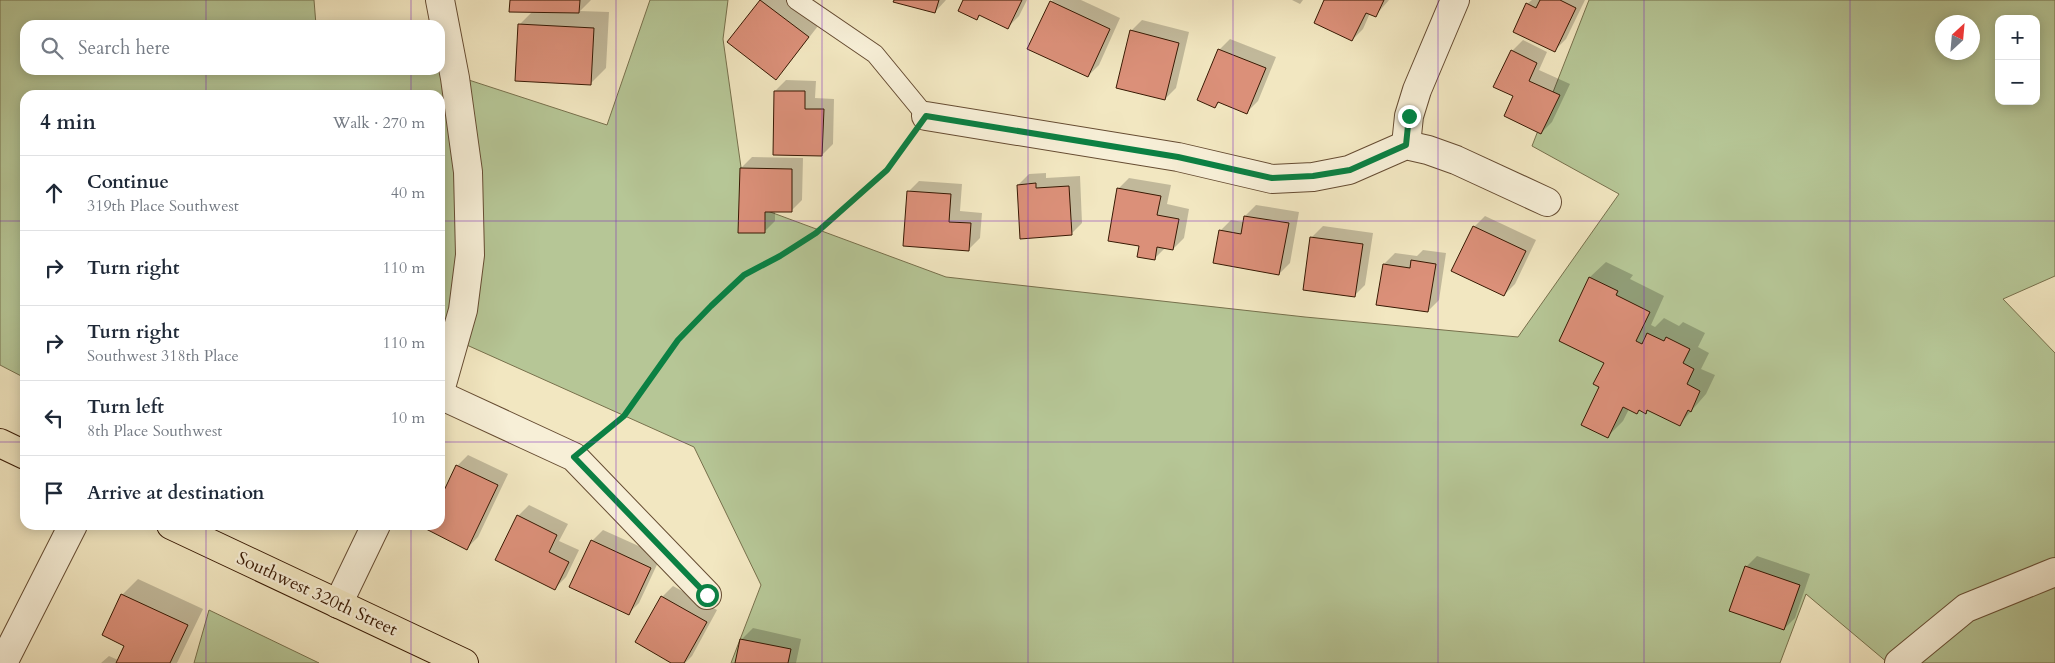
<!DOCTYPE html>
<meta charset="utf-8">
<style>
:root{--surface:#fff;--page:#f2f2f3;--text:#1f2937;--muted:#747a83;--line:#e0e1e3}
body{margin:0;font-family:Cardo,serif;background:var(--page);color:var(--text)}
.controls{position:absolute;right:15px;top:15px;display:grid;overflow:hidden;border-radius:10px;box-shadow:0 2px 12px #0003}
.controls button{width:45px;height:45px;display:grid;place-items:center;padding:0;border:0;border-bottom:1px solid var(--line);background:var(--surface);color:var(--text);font:25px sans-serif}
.compass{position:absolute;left:1935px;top:15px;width:45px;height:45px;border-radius:50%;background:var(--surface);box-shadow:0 2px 12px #0003;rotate:26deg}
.stop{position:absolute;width:15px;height:15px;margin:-11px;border:4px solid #0b8043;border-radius:50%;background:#fff}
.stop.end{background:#0b8043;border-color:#fff;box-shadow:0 1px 5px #0008}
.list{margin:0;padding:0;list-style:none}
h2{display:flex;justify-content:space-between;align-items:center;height:65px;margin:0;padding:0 20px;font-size:21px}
h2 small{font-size:16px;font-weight:400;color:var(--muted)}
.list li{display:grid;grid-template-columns:32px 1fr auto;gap:15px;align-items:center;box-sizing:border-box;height:75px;padding:0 20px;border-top:1px solid var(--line)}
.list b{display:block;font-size:19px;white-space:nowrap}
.list p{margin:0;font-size:16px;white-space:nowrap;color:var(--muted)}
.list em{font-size:16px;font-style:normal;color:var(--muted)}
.icon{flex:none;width:28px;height:28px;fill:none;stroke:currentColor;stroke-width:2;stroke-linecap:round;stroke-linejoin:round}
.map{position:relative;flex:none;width:2055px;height:663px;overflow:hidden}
.search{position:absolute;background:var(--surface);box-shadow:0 2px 12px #0003;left:20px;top:20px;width:425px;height:55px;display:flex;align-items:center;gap:12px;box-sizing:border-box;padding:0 18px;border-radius:15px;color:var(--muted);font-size:19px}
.panel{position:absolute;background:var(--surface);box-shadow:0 2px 12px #0003;left:20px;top:90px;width:425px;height:440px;border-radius:15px}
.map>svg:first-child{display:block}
</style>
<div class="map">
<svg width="2055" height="663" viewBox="0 0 2055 663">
<rect width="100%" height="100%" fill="#f2e7c1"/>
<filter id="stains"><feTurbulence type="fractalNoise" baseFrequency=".004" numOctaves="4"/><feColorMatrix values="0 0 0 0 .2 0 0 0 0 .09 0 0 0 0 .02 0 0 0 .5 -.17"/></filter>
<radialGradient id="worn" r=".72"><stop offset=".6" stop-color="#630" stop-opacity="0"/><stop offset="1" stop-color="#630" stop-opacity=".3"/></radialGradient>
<!-- green -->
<g fill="#b6c696" stroke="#77704c" fill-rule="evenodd">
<path d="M0,0H314L316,25H25V70H438L607,125L650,0H728L723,39L746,203L946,277L1305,317L1518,337L1619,194L1532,146L1589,0H2055V276L2003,299L2055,353V663H1888L1806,594L1780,663H731L761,585L694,447L440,333V95H25V378L0,365ZM1999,19H2036V101H1999ZM1942,22H1972V52H1942Z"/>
<path d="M209,610L319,663H194Z"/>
</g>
<!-- shadow -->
<g fill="#0003">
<path d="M511,0H591L580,11L609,12L606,68L591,83L519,25L533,11Z"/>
<path d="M761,0H786L818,26L786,67L775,78L729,42Z"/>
<path d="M895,0H946L935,12Z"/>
<path d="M964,0H1027L1019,16L1008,27L981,15L977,19Z"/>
<path d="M1053,0H1081L1120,18L1099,65L1088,76L1051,2Z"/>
<path d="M1292,0H1303L1300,4Z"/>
<path d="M1325,0H1389L1375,16L1370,13L1363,29L1352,40Z"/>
<path d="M1532,0H1585L1566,39L1555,50L1527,4Z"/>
<path d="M1142,20L1189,32L1176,88L1165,99L1131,31Z"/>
<path d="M1230,39L1276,57L1258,101L1247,112L1220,102L1215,106L1219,50Z"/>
<path d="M1523,40L1547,52L1539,70L1570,84L1552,122L1541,133L1515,96L1512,51Z"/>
<path d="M786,80L816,81L815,98L834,99L833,144L822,155L775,91Z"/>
<path d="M752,157L803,158L802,200L791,211L775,210V221L764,232L741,168Z"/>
<path d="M1046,173V178L1080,176L1082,223L1071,234L1018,185L1029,174Z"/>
<path d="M1129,178L1171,185L1167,204L1189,209L1184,238L1173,249L1166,247L1154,259L1141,245L1118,189Z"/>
<path d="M919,181L962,184L960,211L982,213L980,238L969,249L908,192Z"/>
<path d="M1256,205L1299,212L1290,263L1279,274L1220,231L1231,220L1244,222L1245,216Z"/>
<path d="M1485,216L1536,240L1515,284L1504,295L1474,227Z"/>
<path d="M1323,226L1373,233L1365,285L1354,296L1304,289L1312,237Z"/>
<path d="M1423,250L1446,253L1439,300L1428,311L1384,264L1395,253L1417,256Z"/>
<path d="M1606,262L1633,275L1630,279L1664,296L1651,325L1655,327L1664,318L1679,326L1683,322L1705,333L1698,347L1709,353L1701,369L1715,375L1706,394L1680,424L1648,409L1645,412L1640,409L1637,412L1629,409L1623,421L1608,436L1600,386L1606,362L1560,340L1590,277Z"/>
<path d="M468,455L508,474L478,537L467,548L429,525H440V502L457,466Z"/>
<path d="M529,505L568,524L559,541L579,550L566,577L555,588L518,516Z"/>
<path d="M603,530L661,556L639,603L628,614L592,541Z"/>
<path d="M1757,556L1810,574L1795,618L1784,629L1746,567Z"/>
<path d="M138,579L203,609L177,663H101L109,656L118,660L125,645L122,595Z"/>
<path d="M673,586L717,610L692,656L685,663H674L662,597Z"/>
<path d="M753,628L801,639L796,663H736L742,639Z"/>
</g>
<!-- building -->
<g fill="#db9079" stroke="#381903">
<path d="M510,0H580L579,13L509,12Z"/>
<path d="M760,0L809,37L776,80L727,42Z"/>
<path d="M894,0H939L935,13L893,2Z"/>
<path d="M963,0H1022L1008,29L979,15L977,20L958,11Z"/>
<path d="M1324,0H1384L1376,17L1366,13L1352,41L1314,23Z"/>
<path d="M1540,0H1560L1576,8L1555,52L1513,32L1526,3L1536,8Z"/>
<path d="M1050,1L1110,29L1088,77L1027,49Z"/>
<path d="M518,24L594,28L591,85L515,81Z"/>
<path d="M1130,30L1179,43L1165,100L1116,88Z"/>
<path d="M1218,49L1266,68L1247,114L1218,102L1215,108L1197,100Z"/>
<path d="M1511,50L1537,63L1529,81L1560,95L1541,134L1504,116L1513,96L1493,87Z"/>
<path d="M774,91H805V109H824L822,156L773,155Z"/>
<path d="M740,168L792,169V212H765V233H738Z"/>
<path d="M1036,183V188L1069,186L1072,235L1020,239L1017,185Z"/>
<path d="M1117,188L1161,196L1157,215L1179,219L1173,250L1157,247L1155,260L1137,257L1139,246L1108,241Z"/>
<path d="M907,191L951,194L949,222L971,223L969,251L903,246Z"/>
<path d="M1244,216L1289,223L1279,275L1213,263L1219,230L1241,234Z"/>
<path d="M1473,226L1526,251L1504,296L1451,271Z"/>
<path d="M1310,237L1363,244L1355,297L1303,290Z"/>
<path d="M1411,260L1436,264L1428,312L1376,305L1383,264L1410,268Z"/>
<path d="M1589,277L1618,291L1616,295L1650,312L1636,341L1642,344L1647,333L1664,341L1666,337L1690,349L1683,363L1694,369L1687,384L1700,391L1691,412L1688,410L1680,426L1647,410L1646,414L1639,410L1637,414L1623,407L1608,438L1581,425L1599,387L1593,384L1604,363L1559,341Z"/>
<path d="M456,465L498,485L467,550L426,529L428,525H440V499Z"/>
<path d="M517,515L557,535L549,552L569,562L555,590L495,560Z"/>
<path d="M591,540L651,568L629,615L569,587Z"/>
<path d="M1745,566L1800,585L1784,630L1729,611Z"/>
<path d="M121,594L188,625L170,663H116L124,646L102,635Z"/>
<path d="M661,596L707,622L684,663H671L635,642Z"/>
<path d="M740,639L791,649L788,663H735Z"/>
</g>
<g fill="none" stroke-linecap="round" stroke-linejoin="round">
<!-- service casing -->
<g stroke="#664c32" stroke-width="20">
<path id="service" d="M796,0L875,54L926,116"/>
</g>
<!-- minor casing -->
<g stroke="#664c32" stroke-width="30">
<g id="minor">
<path d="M926,116L1178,157L1272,179L1313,177L1349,170L1406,145L1428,150L1456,160L1547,202"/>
<path d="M1406,145L1409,116L1417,90L1455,0"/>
<path d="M440,391L463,310L470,255L468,172L455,78L440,0"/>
<path d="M440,395L574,457L707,595"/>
<path d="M338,604L376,525"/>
<path d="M3,663L73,525"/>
<path d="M1899,663L1966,608L2055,572"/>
</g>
</g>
<!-- primary casing -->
<g stroke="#381903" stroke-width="30">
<g id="primary">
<path d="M0,443L25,455"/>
<path d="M171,525L464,663"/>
</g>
</g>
<!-- path -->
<path stroke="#381903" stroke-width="3" stroke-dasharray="4 2.5" stroke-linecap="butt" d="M596,439L624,416L678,340L711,306L744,275L780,256L816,233L887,170L909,140"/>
<!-- service -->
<use href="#service" stroke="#f7efd7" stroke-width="18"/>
<!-- minor -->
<use href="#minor" stroke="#f7efd7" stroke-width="28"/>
<!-- primary -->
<use href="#primary" stroke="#f2e7c1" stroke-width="28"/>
</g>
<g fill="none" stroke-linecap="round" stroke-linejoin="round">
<!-- route -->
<path stroke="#0b8043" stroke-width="6" d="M707,595L574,457L624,416L678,340L711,306L744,275L780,256L816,233L887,170L926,116L1178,157L1272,178L1313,176L1350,170L1406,145L1409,116"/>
</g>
<!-- grid -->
<path fill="none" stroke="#7b2cbf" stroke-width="1" stroke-opacity="0.55" d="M206,0V25M411,0V25M616,0V663M822,0V663M1028,0V663M1233,0V663M1438,0V663M1644,0V663M1850,0V663M206,70V95M411,70V95M0,221H25M440,221H2055M0,442H25M440,442H2055M206,525V663M411,525V663"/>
<g text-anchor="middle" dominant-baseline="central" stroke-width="4.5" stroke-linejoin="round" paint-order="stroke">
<!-- street labels -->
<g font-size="18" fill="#381903" stroke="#f7efd7">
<text transform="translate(317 594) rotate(25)">Southwest 320th Street</text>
</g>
</g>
<rect width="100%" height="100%" filter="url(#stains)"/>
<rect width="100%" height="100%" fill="url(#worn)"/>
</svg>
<div class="controls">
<button>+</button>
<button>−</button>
</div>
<svg class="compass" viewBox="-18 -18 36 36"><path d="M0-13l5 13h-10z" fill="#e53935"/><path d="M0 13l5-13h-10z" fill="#747a83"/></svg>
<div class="stop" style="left:707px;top:595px"></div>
<div class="stop end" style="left:1409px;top:116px"></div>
<div class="search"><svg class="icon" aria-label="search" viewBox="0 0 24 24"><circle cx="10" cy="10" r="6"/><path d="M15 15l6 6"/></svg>Search here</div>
<section class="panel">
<h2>4 min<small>Walk · 270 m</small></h2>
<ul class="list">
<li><svg class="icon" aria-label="ahead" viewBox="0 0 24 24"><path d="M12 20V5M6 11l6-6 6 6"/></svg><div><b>Continue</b><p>319th Place Southwest</p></div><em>40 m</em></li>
<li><svg class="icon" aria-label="right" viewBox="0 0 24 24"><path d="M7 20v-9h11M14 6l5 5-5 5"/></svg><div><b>Turn right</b></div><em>110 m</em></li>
<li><svg class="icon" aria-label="right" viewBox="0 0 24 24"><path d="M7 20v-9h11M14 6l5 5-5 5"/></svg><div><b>Turn right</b><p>Southwest 318th Place</p></div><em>110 m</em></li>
<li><svg class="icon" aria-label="left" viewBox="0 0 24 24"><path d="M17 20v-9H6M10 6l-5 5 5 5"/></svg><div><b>Turn left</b><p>8th Place Southwest</p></div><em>10 m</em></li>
<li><svg class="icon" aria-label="arrive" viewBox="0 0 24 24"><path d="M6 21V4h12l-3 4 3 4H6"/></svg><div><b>Arrive at destination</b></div></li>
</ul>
</section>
</div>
